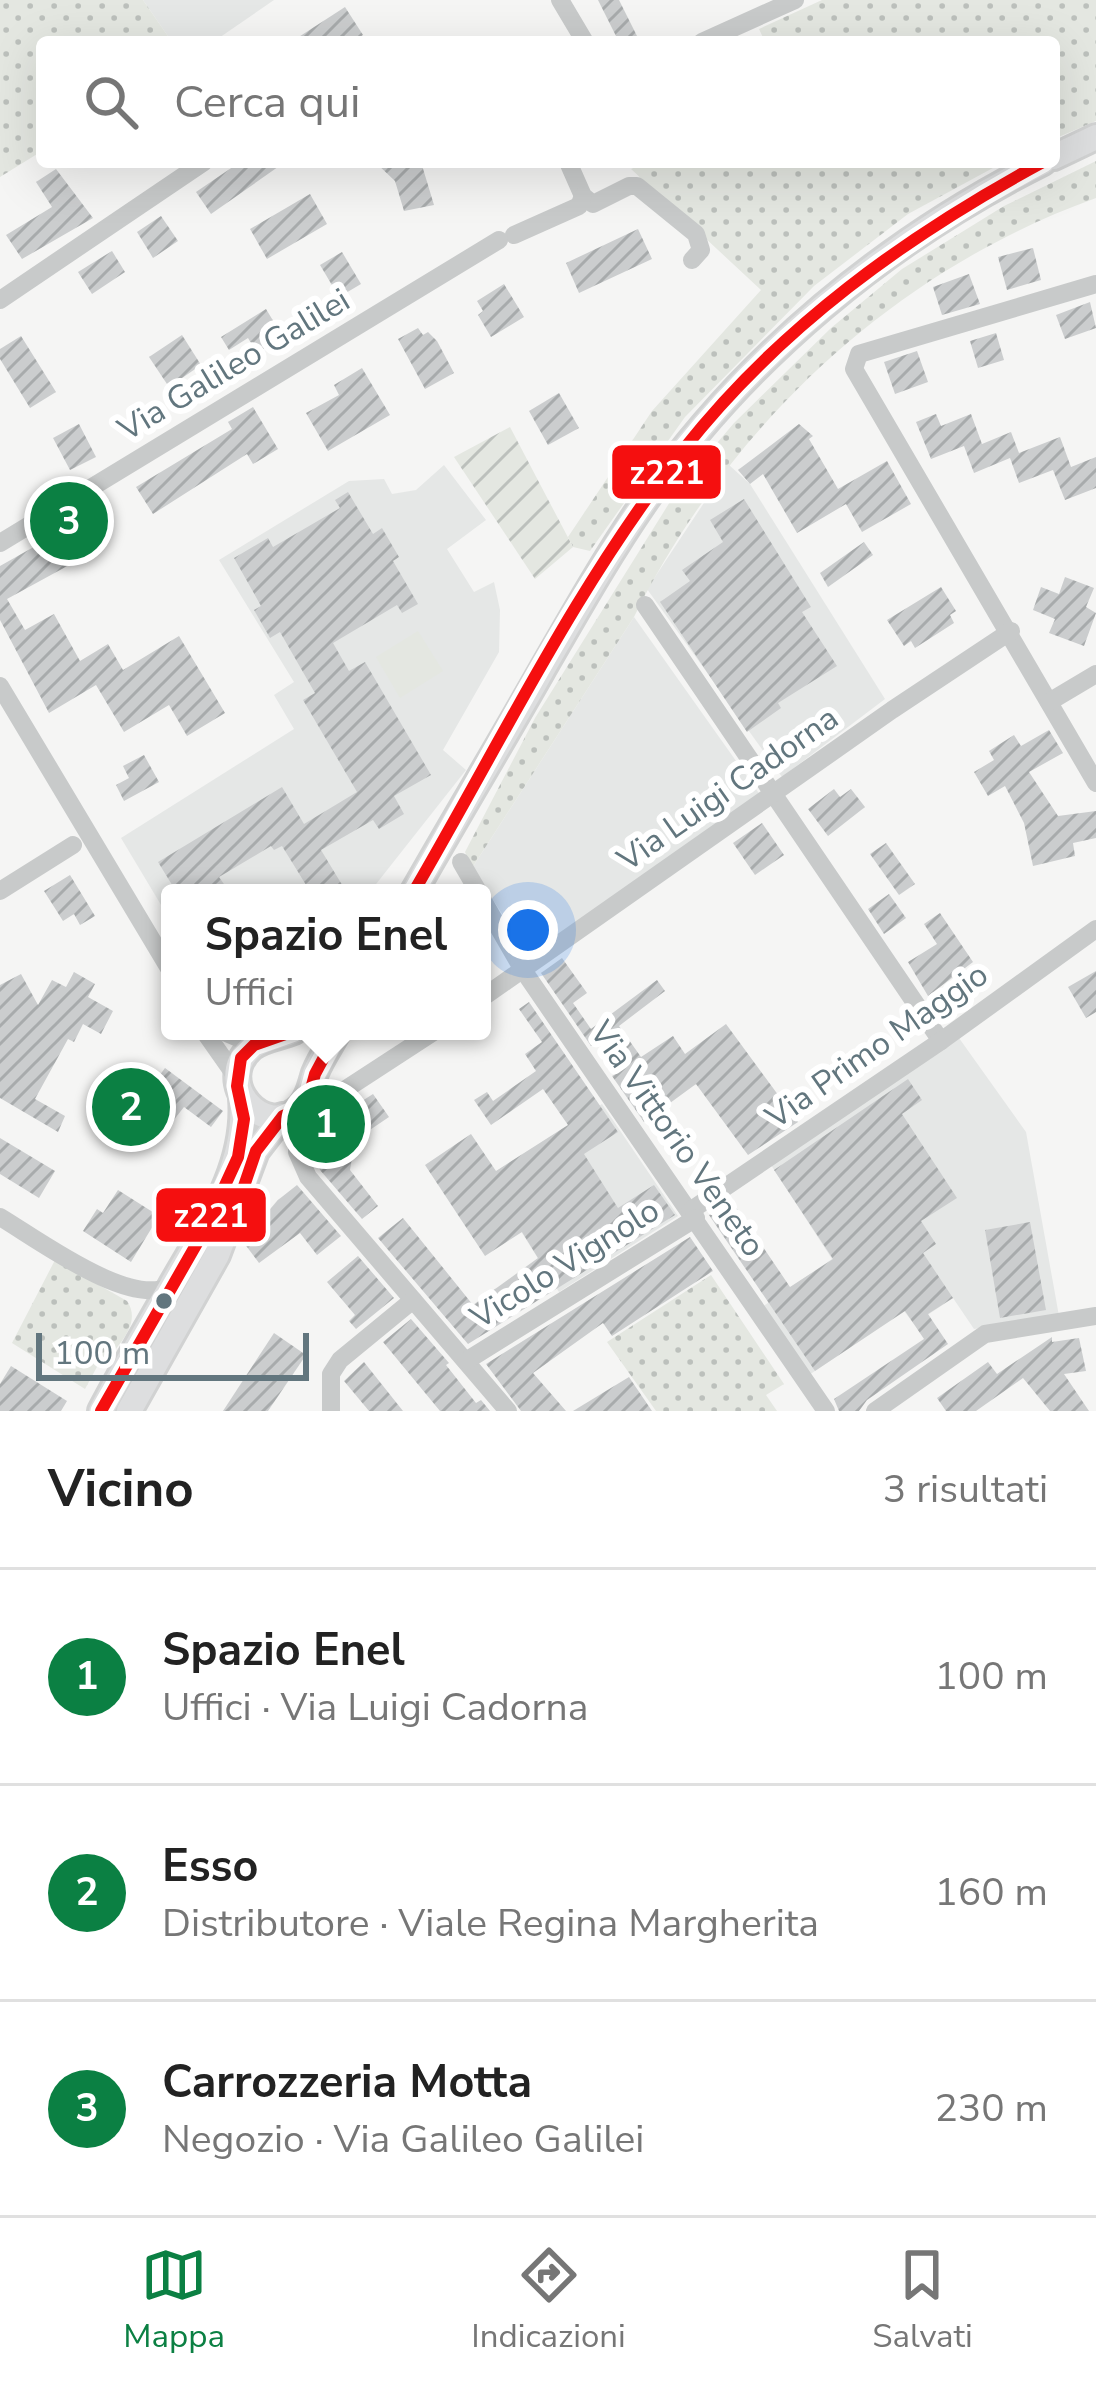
<!DOCTYPE html>
<html lang="it">
<meta charset="utf-8">
<style>
:root{--surface:#fff;--page:#f6f6f6;--text:#222;--muted:#767676;--line:#e0e0e0;--accent:#0b8043}
body{margin:0;font-family:"Nunito Sans",sans-serif;background:var(--page);color:var(--text)}
.scale{position:absolute;left:36px;bottom:30px;width:273px;box-sizing:border-box;padding-left:12px;border:6px solid #62767e;border-top:0;font-size:33px;line-height:42px;white-space:nowrap;color:#62767e;-webkit-text-stroke:9px #fff;paint-order:stroke}
.you{position:absolute;left:528px;top:930px;width:42px;height:42px;margin:-30px;border:9px solid #fff;border-radius:50%;background:#1a73e8;box-shadow:0 0 0 18px #1a73e833}
.badge{display:grid;place-items:center;width:78px;height:78px;border-radius:50%;background:var(--accent);color:#fff;font-size:39px;font-weight:700}
.pin{position:absolute;translate:-50% -50%;border:6px solid #fff;box-shadow:0 3px 12px #0006}
.popup{position:absolute;left:161px;top:884px;width:330px;height:156px;box-sizing:border-box;display:grid;place-content:center;border-radius:12px;background:var(--surface);filter:drop-shadow(0 3px 9px #0005);font-size:39px;white-space:nowrap;color:var(--muted)}
.popup b{font-size:45px;color:var(--text)}
.popup::after{content:'';position:absolute;left:50%;top:100%;margin-left:-24px;border:24px solid transparent;border-top-color:var(--surface)}
.list{margin:0;padding:0;list-style:none}
h2{display:flex;justify-content:space-between;align-items:center;height:156px;margin:0;padding:0 48px;font-size:51px}
h2 small{font-size:39px;font-weight:400;color:var(--muted)}
.list li{display:grid;grid-template-columns:78px 1fr auto;gap:36px;align-items:center;box-sizing:border-box;height:216px;padding:0 48px;border-top:3px solid var(--line)}
.list b{display:block;font-size:45px;white-space:nowrap}
.list p{margin:0;font-size:39px;white-space:nowrap;color:var(--muted)}
.list em{font-size:39px;font-style:normal;color:var(--muted)}
.icon{flex:none;width:66px;height:66px;fill:none;stroke:currentColor;stroke-width:2;stroke-linecap:round;stroke-linejoin:round}
.map{position:relative;flex:none;width:1096px;height:1411px;overflow:hidden}
.search{position:absolute;background:var(--surface);box-shadow:0 12px 48px #0002;left:36px;right:36px;top:36px;height:132px;display:flex;align-items:center;gap:30px;box-sizing:border-box;padding:0 42px;border-radius:12px;color:var(--muted);font-size:45px}
.sheet{height:804px;background:var(--surface)}
nav{display:flex;justify-content:space-around;align-items:center;box-sizing:border-box;height:168px;border-top:3px solid var(--line);background:var(--surface);font-size:33px;color:var(--muted)}
nav a{display:grid;justify-items:center;gap:6px}
nav .on{color:var(--accent)}
.map>svg:first-child{display:block}
</style>
<div class="map">
<svg width="1096" height="1411" viewBox="0 0 1096 1411">
<defs>
<pattern id="grass-dots" width="8" height="8" patternUnits="userSpaceOnUse" patternTransform="scale(3)"><rect width="8" height="8" fill="#e4e7e1"/><path d="M2 2h.1M6 6h.1" fill="none" stroke="#bcc0bc" stroke-width="1.8" stroke-linecap="round"/></pattern>
<pattern id="garden-furrows" width="10" height="10" patternUnits="userSpaceOnUse" patternTransform="scale(3)"><rect width="10" height="10" fill="#e4e7e1"/><path d="M-1 1l2-2M0 10L10 0M9 11l2-2" fill="none" stroke="#bcc0bc"/></pattern>
<pattern id="building-hatch" width="6" height="6" patternUnits="userSpaceOnUse" patternTransform="scale(3)"><rect width="6" height="6" fill="#cbcdce"/><path d="M-1 1l2-2M0 6l6-6M5 7l2-2" fill="none" stroke="#a8abac"/></pattern>
</defs>
<rect width="100%" height="100%" fill="#f5f5f4"/>
<!-- built -->
<g fill="#e5e7e6">
<path d="M143,0H274L213,42H172Z"/>
<path d="M444,465L486,520L447,549L474,592L494,582L500,610L499,652L443,750L466,770L369,893H170V920L121,838L294,729L274,695L294,682L219,560L349,481L384,479L392,494L416,490Z"/>
<path d="M729,465L750,484L885,699L782,777L647,589Z"/>
<path d="M634,617L763,799L530,956L472,868Z"/>
<path d="M959,1038L1026,1132L1059,1316L974,1329L953,1298L914,1324L904,1311L809,1375L762,1307L832,1259L771,1165Z"/>
<path d="M602,1104L678,1216L559,1292L487,1177Z"/>
</g>
<!-- grass -->
<g fill="url(#grass-dots)">
<path d="M0,0H143L172,42H42V151L0,177Z"/>
<path d="M822,0H1096V121L1054,139V42H765L759,29Z"/>
<path d="M1096,161V198C895,270 729,425 634,617L472,868L465,852L535,718L678,489L734,423L831,328L902,269L1004,206Z"/>
<path d="M647,162H1004L908,214L814,286L685,417L590,551L573,547L568,537L652,411L761,290L631,169Z"/>
<path d="M55,1260L127,1301C143,1324 116,1347 102,1366L98,1365L85,1389L12,1343Z"/>
<path d="M711,1275L784,1384L766,1395L777,1411H656L607,1342Z"/>
</g>
<!-- garden -->
<path fill="url(#garden-furrows)" d="M510,427L573,547L535,579L454,457Z"/>
<!-- pitch -->
<path fill="#e4e7e1" d="M418,631L443,671L400,698L376,657Z"/>
<!-- building -->
<g fill="url(#building-hatch)">
<path d="M598,0H619L640,42H619Z"/>
<path d="M345,7L363,35L352,42H291Z"/>
<path d="M240,162H285L211,214L196,192Z"/>
<path d="M375,162H421L434,205L404,211L395,181Z"/>
<path d="M56,169L93,218L22,259L6,235L52,207L36,182Z"/>
<path d="M310,194L327,224L267,259L250,229Z"/>
<path d="M161,216L178,241L153,258L137,232Z"/>
<path d="M638,229L652,259L579,293L566,263Z"/>
<path d="M1033,248L1041,280L1007,290L998,257Z"/>
<path d="M112,251L125,272L92,294L78,272Z"/>
<path d="M342,252L361,284L339,297L320,265Z"/>
<path d="M969,274L980,304L942,315L933,287Z"/>
<path d="M504,284L524,317L491,337L478,315L483,311L477,301Z"/>
<path d="M1090,302L1096,328L1065,339L1056,315Z"/>
<path d="M266,309L283,337L257,353L248,338L229,350L221,337Z"/>
<path d="M418,328L423,335L428,332L437,341L454,373L425,389L398,339Z"/>
<path d="M996,333L1004,360L978,368L970,341Z"/>
<path d="M182,335L201,365L169,387L149,357Z"/>
<path d="M21,336L56,392L30,408L0,359V349Z"/>
<path d="M917,351L928,382L895,394L884,362Z"/>
<path d="M362,368L390,415L328,451L306,413L339,395L334,385Z"/>
<path d="M559,393L579,428L548,445L529,411Z"/>
<path d="M253,407L278,449L253,464L247,454L153,514L136,487L232,429L228,422Z"/>
<path d="M936,414L941,426L971,414L982,444L1011,432L1019,453L1060,437L1071,467L1096,457V488L1065,500L1053,470L1019,483L1010,458L974,473L964,446L931,459L916,422Z"/>
<path d="M79,424L96,457L70,470L53,438Z"/>
<path d="M799,424L813,436L809,439L838,489L887,461L911,504L862,532L846,504L797,533L763,474L750,484L738,470Z"/>
<path d="M348,492L373,534L382,528L399,557L393,561L418,604L402,613L397,605L333,643L349,671L365,662L431,775L394,796L404,814L379,829L373,820L321,850L347,893H311L282,846L274,850L271,846L219,877L226,887L216,893H177L158,862L282,787L304,824L357,792L303,700L315,693L280,632L270,638L254,610L261,606L234,558L268,538L273,547L340,508L335,500Z"/>
<path d="M744,499L811,607L802,612L837,666L778,703L781,708L747,732L660,602L690,581L682,570L723,542L710,520Z"/>
<path d="M55,535L71,564L7,599L25,630L54,614L80,661L108,644L123,670L179,636L225,713L187,736L169,705L124,732L96,685L49,713L0,620V566Z"/>
<path d="M864,542L873,555L828,587L820,573Z"/>
<path d="M1065,577L1094,588L1086,607L1096,613L1084,646L1049,633L1055,619L1033,610L1041,587L1059,594Z"/>
<path d="M941,587L956,611L950,615L954,623L915,648L911,641L904,646L887,620Z"/>
<path d="M1049,730L1063,753L1029,772L1058,816L1096,811V838L1073,843L1075,856L1033,866L1024,823L1005,786L988,796L974,772L994,760L989,751L1014,735L1021,746Z"/>
<path d="M144,755L159,782L124,801L116,785L129,778L123,766Z"/>
<path d="M834,789L840,797L851,789L865,807L828,836L808,809Z"/>
<path d="M762,823L784,855L755,875L733,843Z"/>
<path d="M886,843L915,884L899,895L870,854Z"/>
<path d="M70,875L95,916L80,925L74,914L63,921L44,891Z"/>
<path d="M889,894L906,918L884,934L868,909Z"/>
<path d="M940,913L973,962L928,996L908,962L937,944L924,924Z"/>
<path d="M562,958L587,993L573,1003L591,1029L657,980L665,991L619,1026L641,1057L673,1036L685,1054L726,1024L798,1122L748,1155L696,1084L644,1122L612,1076L622,1070L599,1040L591,1046L541,973Z"/>
<path d="M1096,971V1012L1086,1018L1068,987Z"/>
<path d="M74,972L95,984L88,997L113,1011L101,1034L83,1024L74,1042L68,1039L35,1099L65,1116L58,1132L0,1098V985L21,974L38,1005L52,980L66,987Z"/>
<path d="M529,1002L618,1132L584,1154L618,1208L654,1185L675,1215L468,1344L378,1238L403,1218L473,1305L538,1258L522,1232L485,1256L425,1165L471,1134L496,1171L568,1125L543,1089L491,1125L474,1100L487,1092L493,1101L536,1071L525,1054L542,1042L519,1009Z"/>
<path d="M165,1068L223,1111L211,1127L184,1107L169,1126L139,1103Z"/>
<path d="M908,1079L922,1100L902,1114L957,1198L921,1221L936,1244L923,1253L953,1298L928,1314L948,1344L867,1400L859,1411H839L834,1399L924,1339L905,1311L815,1371L709,1215L731,1200L739,1212L734,1216L754,1244L759,1241L790,1287L833,1259L774,1170Z"/>
<path d="M373,1094L389,1117L355,1140L350,1170L378,1206L362,1219L320,1170L311,1147L315,1131Z"/>
<path d="M0,1138L55,1171L39,1198L0,1174Z"/>
<path d="M297,1185L341,1236L317,1255L300,1233L259,1263L244,1243L262,1228L257,1224L278,1200Z"/>
<path d="M118,1190L159,1216L131,1262L83,1231L97,1209L103,1213Z"/>
<path d="M1030,1222L1046,1310L1000,1318L985,1230Z"/>
<path d="M690,1237L713,1271L612,1336L603,1323L533,1373L566,1411H521L486,1364Z"/>
<path d="M358,1256L394,1298L356,1329L349,1321L355,1315L327,1282Z"/>
<path d="M411,1319L449,1363L446,1365L476,1403L481,1400L490,1411H440L383,1342Z"/>
<path d="M274,1333L306,1355L268,1411H223Z"/>
<path d="M1052,1337V1342L1079,1338L1086,1371L1064,1374L1089,1411H1050L1023,1378L976,1411H946L937,1398L988,1362L997,1374Z"/>
<path d="M364,1362L403,1411H369L344,1381Z"/>
<path d="M11,1366L67,1401L61,1411H0V1384Z"/>
<path d="M629,1377L652,1411H573Z"/>
</g>
<g fill="none" stroke-linecap="round" stroke-linejoin="round">
<!-- major casing -->
<g stroke="#d1d2d2" stroke-width="30">
<g id="major">
<path d="M1054,157L1096,137"/>
<path d="M413,893C455,819 499,746 541,672C574,615 607,556 645,501C745,357 887,240 1043,162"/>
<path d="M294,1031C280,1037 262,1038 251,1048C212,1082 265,1142 300,1107C310,1097 311,1085 315,1073C321,1058 331,1044 338,1031"/>
<path d="M101,1411C123,1369 147,1329 170,1288C203,1229 248,1169 242,1098"/>
<path d="M129,1411L217,1255L256,1151L283,1116"/>
</g>
</g>
<!-- minor -->
<g stroke="#c8caca" stroke-width="18">
<path d="M560,0L585,42"/>
<path d="M702,42L795,0"/>
<path d="M568,162L583,196L593,204L629,186H637L696,234L701,250L692,260"/>
<path d="M514,235L579,206L583,196"/>
<path d="M1096,284L859,354L854,369L1096,783"/>
<path d="M0,300L204,162"/>
<path d="M0,543L499,240"/>
<path d="M645,605L941,1041"/>
<path d="M0,686L170,970"/>
<path d="M1049,702L1096,674"/>
<path d="M461,862L479,893"/>
<path d="M0,891L73,845"/>
<path d="M482,899L523,970L826,1411"/>
<path d="M482,998L892,710L1011,631"/>
<path d="M204,1031L237,1078"/>
<path d="M222,1031L254,1045"/>
<path d="M303,1104L346,1089L435,1031"/>
<path d="M299,1109L297,1152L308,1177L508,1411"/>
<path d="M690,1211L941,1041L1096,929"/>
<path d="M0,1217C37,1239 132,1310 171,1285"/>
<path d="M466,1361L696,1218"/>
<path d="M331,1411V1374L340,1360L413,1300"/>
<path d="M875,1411L985,1334L1096,1316"/>
</g>
<!-- major -->
<use href="#major" stroke="#dddedf" stroke-width="24"/>
<!-- bus-1 casing -->
<g stroke="#fff" stroke-width="21">
<g id="bus-1">
<path d="M413,893C500,744 576,586 683,450C780,327 906,236 1043,162"/>
<path d="M242,1192L256,1151L283,1116L299,1109L309,1096L315,1074L338,1031"/>
<path d="M101,1411L204,1231L238,1157L244,1119L237,1086L241,1058L254,1045L294,1031"/>
</g>
</g>
<!-- bus-1 -->
<use href="#bus-1" stroke="#f50f0f" stroke-width="12"/>
</g>
<!-- markers -->
<circle fill="#62767e" stroke="#fff" stroke-width="4.5" cx="164" cy="1301" r="10"/>
<g text-anchor="middle" dominant-baseline="central" stroke-width="12" stroke-linejoin="round" paint-order="stroke">
<!-- street labels -->
<g font-size="33" fill="#62767e" stroke="#fff">
<text transform="translate(234 365) rotate(-31)">Via Galileo Galilei</text>
<text transform="translate(728 789) rotate(-35)">Via Luigi Cadorna</text>
<text transform="translate(877 1046) rotate(-35)">Via Primo Maggio</text>
<text transform="translate(677 1139) rotate(55)">Via Vittorio Veneto</text>
<text transform="translate(565 1264) rotate(-32)">Vicolo Vignolo</text>
</g>
</g>
<g stroke="#fff" stroke-width="4.5">
<rect x="610" y="443" width="113" height="58" rx="12" fill="#f50f0f"/>
<rect x="154" y="1186" width="114" height="58" rx="12" fill="#f50f0f"/>
</g>
<g font-size="33" text-anchor="middle" font-weight="bold" fill="#fff">
<text x="667" y="484">z221</text>
<text x="211" y="1227">z221</text>
</g>
</svg>
<div class="scale">100 m</div>
<div class="you"></div>
<div class="pin badge" style="left:326px;top:1124px">1</div>
<div class="popup"><b>Spazio Enel</b>Uffici</div>
<div class="pin badge" style="left:131px;top:1107px">2</div>
<div class="pin badge" style="left:69px;top:521px">3</div>
<div class="search"><svg class="icon" aria-label="search" viewBox="0 0 24 24"><circle cx="10" cy="10" r="6"/><path d="M15 15l6 6"/></svg>Cerca qui</div>
</div>
<section class="sheet">
<h2>Vicino<small>3 risultati</small></h2>
<ul class="list">
<li><span class="badge">1</span><div><b>Spazio Enel</b><p>Uffici · Via Luigi Cadorna</p></div><em>100 m</em></li>
<li><span class="badge">2</span><div><b>Esso</b><p>Distributore · Viale Regina Margherita</p></div><em>160 m</em></li>
<li><span class="badge">3</span><div><b>Carrozzeria Motta</b><p>Negozio · Via Galileo Galilei</p></div><em>230 m</em></li>
</ul>
</section>
<nav>
<a class="on"><svg class="icon" aria-label="map" viewBox="0 0 24 24"><path d="M3 6l6-2 6 2 6-2v14l-6 2-6-2-6 2zM9 4v14M15 6v14"/></svg>Mappa</a>
<a><svg class="icon" aria-label="directions" viewBox="0 0 24 24"><path d="M12 3l9 9-9 9-9-9zM9 14v-3h6M13 9l2 2-2 2"/></svg>Indicazioni</a>
<a><svg class="icon" aria-label="saved" viewBox="0 0 24 24"><path d="M7 4h10v16l-5-4-5 4z"/></svg>Salvati</a>
</nav>
